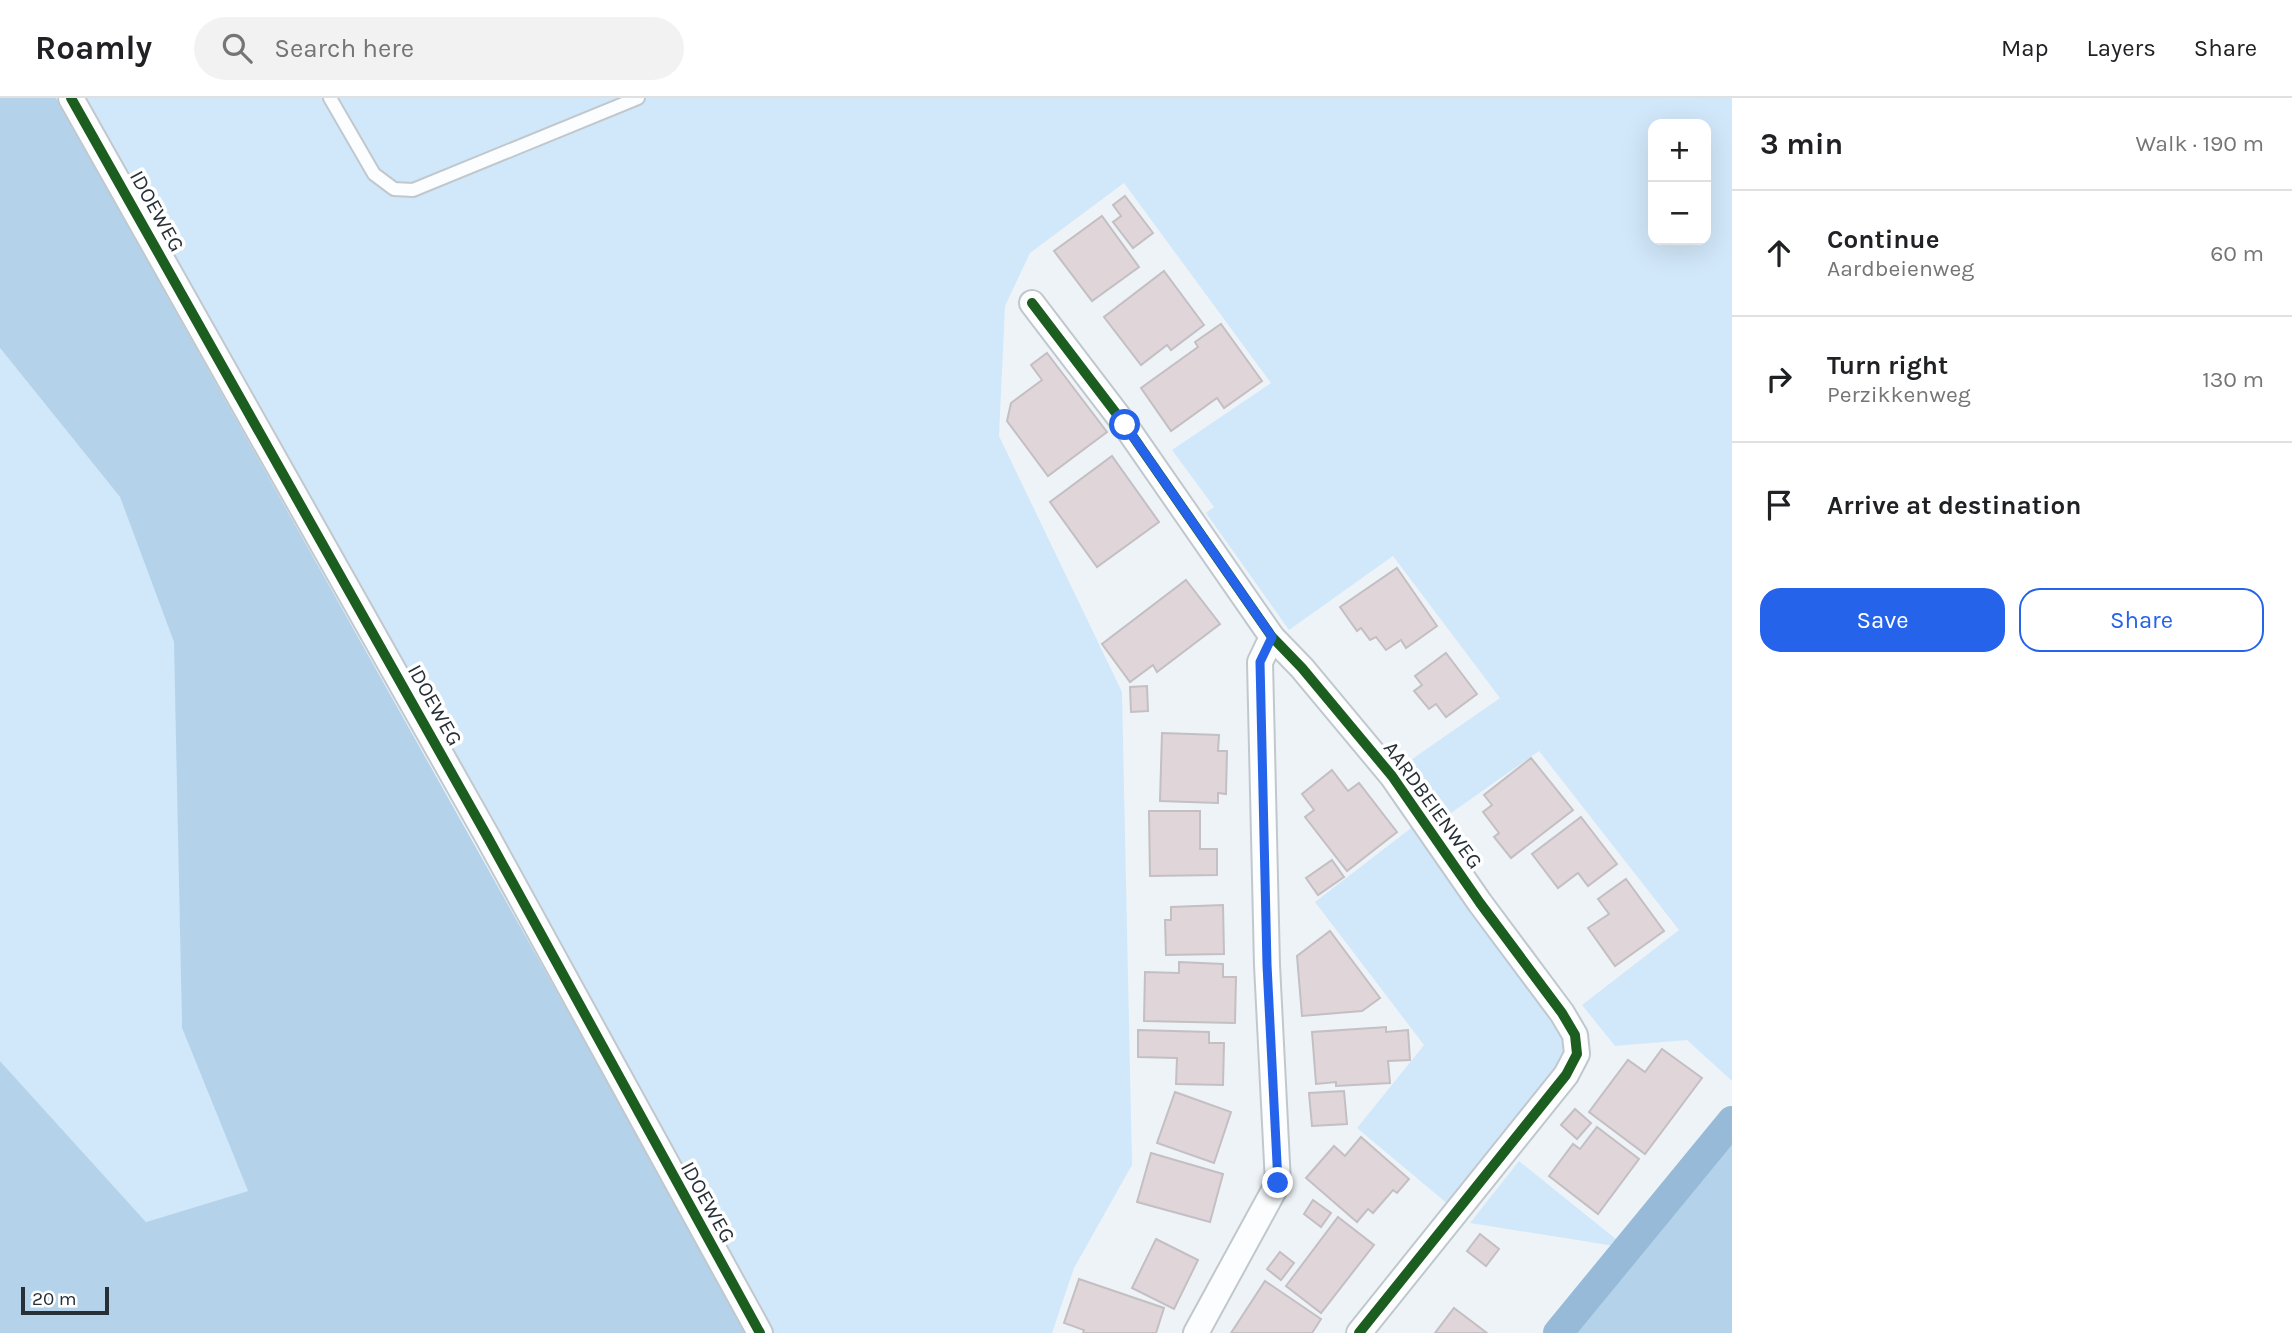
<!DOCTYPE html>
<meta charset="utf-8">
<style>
:root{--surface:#fff;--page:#f2f2f2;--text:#202124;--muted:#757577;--line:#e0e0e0;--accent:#2563eb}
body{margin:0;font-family:Karla,sans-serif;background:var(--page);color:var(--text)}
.controls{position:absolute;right:21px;top:21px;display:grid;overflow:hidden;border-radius:14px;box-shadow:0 7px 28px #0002}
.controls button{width:63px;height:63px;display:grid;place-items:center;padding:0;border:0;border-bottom:2px solid var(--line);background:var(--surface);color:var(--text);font:35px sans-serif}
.scale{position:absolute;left:21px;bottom:18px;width:88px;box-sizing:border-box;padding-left:7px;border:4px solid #273037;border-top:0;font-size:19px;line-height:24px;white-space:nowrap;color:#273037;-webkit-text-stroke:5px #fff;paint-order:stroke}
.stop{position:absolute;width:21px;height:21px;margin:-16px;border:5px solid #2563eb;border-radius:50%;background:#fff}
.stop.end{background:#2563eb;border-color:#fff;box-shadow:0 2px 7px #0008}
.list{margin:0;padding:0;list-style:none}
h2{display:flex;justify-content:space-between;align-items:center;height:91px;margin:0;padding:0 28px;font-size:30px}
h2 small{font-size:23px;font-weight:400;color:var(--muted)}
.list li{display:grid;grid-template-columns:46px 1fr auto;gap:21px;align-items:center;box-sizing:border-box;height:126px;padding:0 28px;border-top:2px solid var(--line)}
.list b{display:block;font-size:26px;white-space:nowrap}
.list p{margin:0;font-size:23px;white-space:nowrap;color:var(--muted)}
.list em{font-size:23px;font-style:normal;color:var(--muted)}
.actions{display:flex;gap:14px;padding:21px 28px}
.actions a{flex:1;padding:16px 0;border:2px solid var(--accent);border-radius:21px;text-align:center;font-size:24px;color:var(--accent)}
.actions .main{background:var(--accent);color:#fff}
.icon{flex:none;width:38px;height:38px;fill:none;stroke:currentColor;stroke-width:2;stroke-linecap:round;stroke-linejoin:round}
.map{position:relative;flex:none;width:1732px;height:1235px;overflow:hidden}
header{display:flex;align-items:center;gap:42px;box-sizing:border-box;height:98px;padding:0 35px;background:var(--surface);border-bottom:2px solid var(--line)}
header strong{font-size:33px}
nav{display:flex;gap:38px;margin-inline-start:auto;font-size:24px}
.search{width:490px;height:63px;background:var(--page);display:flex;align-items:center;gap:18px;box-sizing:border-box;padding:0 24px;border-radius:38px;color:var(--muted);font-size:26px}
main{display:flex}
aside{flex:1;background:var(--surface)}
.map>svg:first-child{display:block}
</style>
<header>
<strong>Roamly</strong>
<div class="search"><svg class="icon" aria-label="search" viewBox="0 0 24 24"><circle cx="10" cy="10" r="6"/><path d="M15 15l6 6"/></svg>Search here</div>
<nav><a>Map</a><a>Layers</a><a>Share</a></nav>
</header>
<main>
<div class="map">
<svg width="1732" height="1235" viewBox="0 0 1732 1235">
<rect width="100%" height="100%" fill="#eef3f7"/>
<!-- green -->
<g fill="#d1e8fa" fill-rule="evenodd">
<path d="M85,0H1732V983L1687,942L1615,948L1582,907L1679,832L1539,653L1434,727L1395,673L1500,600L1393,458L1289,532L1206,415L1214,409L1172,352L1271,285L1124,85L1030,155L1005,208L999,338L1122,594L1132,1067L1074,1170L1052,1235H774L497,730ZM1653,26H1706V142H1653Z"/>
<path d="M0,250L120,399L175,544L182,930L248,1093L146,1124L0,963Z"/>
<path d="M1415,727L1566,937V959L1449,1107L1357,1030L1424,947L1315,804Z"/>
<path d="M1519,1063L1627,1150L1470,1125Z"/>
</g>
<!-- forest -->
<g fill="#b4d2ea">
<path d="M0,0H56L748,1235H0V963L146,1124L248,1093L182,930L174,544L120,399L0,250Z"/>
<path d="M1732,1023V1235H1560Z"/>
</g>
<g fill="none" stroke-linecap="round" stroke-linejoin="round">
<!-- canal -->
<path stroke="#96bad7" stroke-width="30" d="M1558,1235L1732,1023"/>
</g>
<!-- building -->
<g fill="#e0d5d9" stroke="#c3bfc2" stroke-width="2">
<path d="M1125,98L1153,135L1133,150L1113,124L1121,118L1113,107Z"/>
<path d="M1102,118L1139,169L1092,203L1054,153Z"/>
<path d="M1164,173L1204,227L1171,252L1167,247L1141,267L1104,219Z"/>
<path d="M1221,226L1262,283L1224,310L1217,300L1171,333L1141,290L1198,249L1195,244Z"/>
<path d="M1047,255L1107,334L1048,378L1007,323L1011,305L1042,282L1031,267Z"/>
<path d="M1112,358L1159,424L1097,469L1050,404Z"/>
<path d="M1397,470L1437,528L1406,550L1401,542L1386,552L1376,539L1370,542L1361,530L1357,533L1340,509Z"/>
<path d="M1186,482L1220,526L1157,574L1153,567L1130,584L1102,546Z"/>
<path d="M1446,555L1477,596L1446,619L1436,606L1429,611L1414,593L1422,587L1415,578Z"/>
<path d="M1147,588L1148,613L1131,614L1130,589Z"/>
<path d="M1162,635L1219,637L1218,653H1227L1226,696L1218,695V705L1160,703Z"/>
<path d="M1531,660L1573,712L1511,760L1494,739L1499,735L1483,714L1492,707L1484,697Z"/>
<path d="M1332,672L1348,693L1359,685L1397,734L1347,773L1305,719L1314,712L1302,696Z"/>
<path d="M1149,713H1200V751H1217V777L1150,778Z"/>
<path d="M1581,719L1617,766L1588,788L1578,775L1558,790L1532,756Z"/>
<path d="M1332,762L1344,779L1318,797L1306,780Z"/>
<path d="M1626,781L1664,833L1615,868L1588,830L1609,816L1598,801Z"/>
<path d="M1223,807L1224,856L1166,857L1165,822H1171V809Z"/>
<path d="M1330,833L1380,900L1362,913L1302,918L1297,858Z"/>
<path d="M1179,864L1223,866V879H1236L1235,925L1144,923L1145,874L1179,875Z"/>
<path d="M1386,929V934L1408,932L1410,962L1388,963L1390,985L1336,988V984L1316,986L1312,934Z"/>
<path d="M1138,932L1209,934V945H1224L1223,987L1176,986L1177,960L1138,959Z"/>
<path d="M1662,951L1702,980L1645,1056L1589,1014L1628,962L1645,974Z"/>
<path d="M1344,993L1347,1026L1312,1028L1309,995Z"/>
<path d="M1175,994L1231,1014L1214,1065L1157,1045Z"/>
<path d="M1575,1011L1591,1025L1577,1041L1561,1027Z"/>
<path d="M1597,1029L1639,1061L1598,1116L1549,1078L1573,1046L1580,1051Z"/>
<path d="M1361,1039L1409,1081L1397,1095L1393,1092L1373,1115L1368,1111L1357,1124L1306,1080L1334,1048L1345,1058Z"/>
<path d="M1151,1055L1223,1076L1210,1124L1137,1104Z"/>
<path d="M1313,1102L1331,1115L1321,1129L1304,1116Z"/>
<path d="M1338,1119L1374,1147L1321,1215L1286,1188Z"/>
<path d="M1480,1136L1499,1151L1486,1168L1467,1153Z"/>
<path d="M1156,1141L1198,1162L1174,1211L1132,1190Z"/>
<path d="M1280,1154L1294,1165L1281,1182L1267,1171Z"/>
<path d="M1079,1181L1164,1210L1156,1235H1083L1084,1232L1064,1225Z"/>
<path d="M1265,1183L1321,1221L1312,1235H1231Z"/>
<path d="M1454,1210L1487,1235H1435Z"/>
</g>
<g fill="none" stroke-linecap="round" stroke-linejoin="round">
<!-- lane casing -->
<g stroke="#c1c8cd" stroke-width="16">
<path id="lane" d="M330,0L374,76L394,91L413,92L638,0"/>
</g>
<!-- street casing -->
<g stroke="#c1c8cd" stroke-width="28">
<g id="street">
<path d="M71,0L487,738L760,1235"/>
<path d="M1032,205L1125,327L1272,539L1302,570L1392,678L1480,805L1562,915L1575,937L1577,956L1566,977L1359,1235"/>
<path d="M1196,1235L1278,1085L1267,867L1260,564L1272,539"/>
</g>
</g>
<!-- lane -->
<use href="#lane" stroke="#fcfdfe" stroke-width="12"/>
<!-- street -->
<use href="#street" stroke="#fcfdfe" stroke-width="24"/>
<!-- cycleway casing -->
<g stroke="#fff" stroke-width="15">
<g id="cycleway">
<path d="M71,0L487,738L760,1235"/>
<path d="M1032,205L1125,327L1272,539L1302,570L1392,678L1480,805L1562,915L1575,937L1577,956L1566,977L1359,1235"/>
</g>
</g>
<!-- cycleway -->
<use href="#cycleway" stroke="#1b5e20" stroke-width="10"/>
</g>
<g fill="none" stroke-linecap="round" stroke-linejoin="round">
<!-- route -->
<path stroke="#2563eb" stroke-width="9" d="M1125,327L1272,539L1260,564L1267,867L1278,1085"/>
</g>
<g text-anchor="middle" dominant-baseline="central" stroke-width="7" stroke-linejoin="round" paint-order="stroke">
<!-- street labels -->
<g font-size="21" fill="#273037" stroke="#fff">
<text transform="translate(157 113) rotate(61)">IDOEWEG</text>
<text transform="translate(435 607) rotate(61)">IDOEWEG</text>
<text transform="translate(1433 707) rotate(54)">AARDBEIENWEG</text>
<text transform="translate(708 1104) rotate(61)">IDOEWEG</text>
</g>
</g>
</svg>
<div class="controls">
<button>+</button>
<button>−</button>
</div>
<div class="scale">20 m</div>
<div class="stop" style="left:1125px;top:327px"></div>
<div class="stop end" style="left:1278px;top:1085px"></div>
</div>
<aside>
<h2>3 min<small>Walk · 190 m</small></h2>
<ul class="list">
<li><svg class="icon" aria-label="ahead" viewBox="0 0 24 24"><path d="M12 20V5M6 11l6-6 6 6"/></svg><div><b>Continue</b><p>Aardbeienweg</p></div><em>60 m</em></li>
<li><svg class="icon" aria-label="right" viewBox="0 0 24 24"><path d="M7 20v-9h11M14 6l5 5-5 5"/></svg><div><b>Turn right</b><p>Perzikkenweg</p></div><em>130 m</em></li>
<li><svg class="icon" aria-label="arrive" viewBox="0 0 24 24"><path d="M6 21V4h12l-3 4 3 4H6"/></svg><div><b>Arrive at destination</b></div></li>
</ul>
<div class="actions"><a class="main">Save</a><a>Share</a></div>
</aside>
</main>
